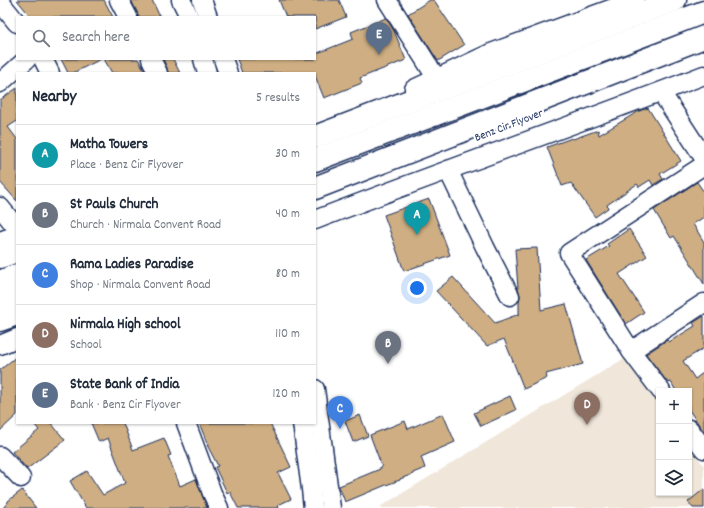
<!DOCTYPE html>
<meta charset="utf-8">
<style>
:root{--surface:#fff;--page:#f2f2f3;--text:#1f2937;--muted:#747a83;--line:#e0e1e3;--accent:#ea580c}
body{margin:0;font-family:Dekko,sans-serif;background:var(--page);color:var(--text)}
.controls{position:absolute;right:12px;bottom:12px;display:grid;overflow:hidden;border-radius:0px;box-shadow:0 1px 3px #0004}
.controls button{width:36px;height:36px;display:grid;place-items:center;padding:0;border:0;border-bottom:1px solid var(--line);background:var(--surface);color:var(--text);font:20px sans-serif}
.you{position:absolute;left:417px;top:288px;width:14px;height:14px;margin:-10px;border:3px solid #fff;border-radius:50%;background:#1a73e8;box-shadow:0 0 0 6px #1a73e833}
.badge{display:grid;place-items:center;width:26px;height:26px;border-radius:50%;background:var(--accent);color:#fff;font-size:13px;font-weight:700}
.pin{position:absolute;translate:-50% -33px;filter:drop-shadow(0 1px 2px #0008)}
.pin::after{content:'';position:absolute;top:21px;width:14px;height:12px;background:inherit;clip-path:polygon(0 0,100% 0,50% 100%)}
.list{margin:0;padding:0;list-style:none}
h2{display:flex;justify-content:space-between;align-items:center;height:52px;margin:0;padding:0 16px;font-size:17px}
h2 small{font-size:13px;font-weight:400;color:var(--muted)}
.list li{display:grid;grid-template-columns:26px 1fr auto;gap:12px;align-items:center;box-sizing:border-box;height:60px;padding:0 16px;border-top:1px solid var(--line)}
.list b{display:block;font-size:15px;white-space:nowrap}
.list p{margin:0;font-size:13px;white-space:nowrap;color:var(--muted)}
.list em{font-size:13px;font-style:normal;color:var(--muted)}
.icon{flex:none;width:22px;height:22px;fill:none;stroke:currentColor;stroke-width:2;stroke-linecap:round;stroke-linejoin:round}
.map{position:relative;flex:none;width:704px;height:508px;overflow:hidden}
.search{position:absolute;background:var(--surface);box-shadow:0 1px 3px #0004;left:16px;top:16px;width:300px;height:44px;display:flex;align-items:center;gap:10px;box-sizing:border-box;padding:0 14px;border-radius:0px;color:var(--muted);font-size:15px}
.panel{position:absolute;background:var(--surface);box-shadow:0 1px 3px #0004;left:16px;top:72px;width:300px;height:352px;border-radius:0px}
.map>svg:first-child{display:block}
</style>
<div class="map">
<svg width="704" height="508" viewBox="0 0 704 508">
<rect width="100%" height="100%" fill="#fff"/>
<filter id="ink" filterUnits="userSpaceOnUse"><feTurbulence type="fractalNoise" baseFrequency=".025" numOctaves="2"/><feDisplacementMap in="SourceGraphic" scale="8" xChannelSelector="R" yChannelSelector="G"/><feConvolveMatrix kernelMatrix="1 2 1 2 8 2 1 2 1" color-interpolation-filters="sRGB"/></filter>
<g filter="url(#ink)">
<!-- built -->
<path fill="#f0e7da" d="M625,358L659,404V493H689V445L704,466V508H378Z"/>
<!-- building -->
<g fill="#ceae82" stroke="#1b2f5e">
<path d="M17,0H104L113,17H31Z"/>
<path d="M131,0H152L160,17H138L137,12Z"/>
<path d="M279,0H339L346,17L315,29V17H286Z"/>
<path d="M430,0H434L464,45L438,61L408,14Z"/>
<path d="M386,18L394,31L406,60L360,78L362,83L324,98L315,76V73H242L237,59H315V54L353,39L351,32Z"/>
<path d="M61,59H101L73,73H68Z"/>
<path d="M104,59H138L146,73H112Z"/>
<path d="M163,59H173L180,73H168L167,68Z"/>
<path d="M17,88V121L8,127L17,139V201L0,182V100Z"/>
<path d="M648,108L681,161L660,174L663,179L653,185L650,180L639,187L637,184L607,205L608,208L595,217L571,183L562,186L547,147L572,138L573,139L598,130L599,135L639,111Z"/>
<path d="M697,182L704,192V217L693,224L704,242V284L674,236L671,238L654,210Z"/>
<path d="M429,199L450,255L404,271L384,215Z"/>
<path d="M629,229L647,256L619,274L644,312L626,324L586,260L609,246L607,244Z"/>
<path d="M537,248L541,310L566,304L583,364L546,374L547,378L524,389L504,339L487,346L436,291L453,277L495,323L519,314V302L520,296L518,288L515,249Z"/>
<path d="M704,316V348L683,361L695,379L704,372V432L689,410V391H676L671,382L668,383L646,354L667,340L669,342L695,326L693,323Z"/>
<path d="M17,356V415L0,431V370Z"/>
<path d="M510,396L516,410L481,426L474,413Z"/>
<path d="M443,414L455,442L421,457L425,468L413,473V474L400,479V480L386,485L345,502L339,486L380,469V467H382L370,435L405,421L408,429Z"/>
<path d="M360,415L368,436L353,442L345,421Z"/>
<path d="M33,423H51L65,440L27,469L12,452L39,430Z"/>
<path d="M91,423H123L133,450L164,438L171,455L168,456L180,486L196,479L207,508H86L70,481L87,471L103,495L125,483L108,438L99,442Z"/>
<path d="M199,423H270L291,467L278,473L291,499L278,505L279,508H238L230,492L227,493L215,467L218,466L207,445H208Z"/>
<path d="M704,489V508H693L688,502Z"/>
<path d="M22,490L36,508H3L8,502V501Z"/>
</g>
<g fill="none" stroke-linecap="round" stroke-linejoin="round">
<!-- minor casing -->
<g stroke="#1b2f5e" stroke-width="21">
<g id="minor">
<path d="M119,0L128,17"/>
<path d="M181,0L186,10L189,17"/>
<path d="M202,0L208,17"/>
<path d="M387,0L437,79"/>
<path d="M0,2L17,23"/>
<path d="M43,59L50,73"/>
<path d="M151,59L158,73"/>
<path d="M203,59L207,73"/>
<path d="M223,59L228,73"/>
<path d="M0,83L27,59"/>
<path d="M414,89L491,53L635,0"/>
<path d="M661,92L704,158"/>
<path d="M448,170L485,247L510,296"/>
<path d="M0,207L17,228"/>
<path d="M315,220C444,170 575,125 704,75"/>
<path d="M0,241L17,235"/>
<path d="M0,345L17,338"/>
<path d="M631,351L704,303"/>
<path d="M315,389L331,508"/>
<path d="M661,391L631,351L569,253L704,165"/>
<path d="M186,423L212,493L219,508"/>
<path d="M302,423L311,489L313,508"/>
<path d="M689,429L704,449"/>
<path d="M0,456L21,478"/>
</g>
</g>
<!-- major casing -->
<g stroke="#1b2f5e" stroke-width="25">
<g id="major">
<path d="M315,137L675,0"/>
<path d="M315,160L704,12"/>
<path d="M315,188L704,37"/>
<path d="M0,257L17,251"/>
<path d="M0,282L17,275"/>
<path d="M0,302L17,295"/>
<path d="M0,320L17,314"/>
</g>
</g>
<!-- minor -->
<use href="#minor" stroke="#fff" stroke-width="18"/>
<!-- major -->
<use href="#major" stroke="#fff" stroke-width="22"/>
</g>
</g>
<g text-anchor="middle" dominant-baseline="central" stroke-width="4" stroke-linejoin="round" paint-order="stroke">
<!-- street labels -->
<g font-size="12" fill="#1b2f5e" stroke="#fff">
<text transform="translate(509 126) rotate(-21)">Benz Cir Flyover</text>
</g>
</g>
</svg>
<div class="controls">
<button>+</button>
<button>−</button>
<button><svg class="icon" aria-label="layers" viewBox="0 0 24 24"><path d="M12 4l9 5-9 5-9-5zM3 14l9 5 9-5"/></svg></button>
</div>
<div class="you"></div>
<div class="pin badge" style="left:417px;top:235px;background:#0f9aa8">A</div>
<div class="pin badge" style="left:388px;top:364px;background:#6b7280">B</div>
<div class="pin badge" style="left:340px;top:429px;background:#3f7fe0">C</div>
<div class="pin badge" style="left:587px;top:425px;background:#8d6e63">D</div>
<div class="pin badge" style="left:379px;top:55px;background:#5c6f8a">E</div>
<div class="search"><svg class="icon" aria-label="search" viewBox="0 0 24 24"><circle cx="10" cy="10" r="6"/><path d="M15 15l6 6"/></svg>Search here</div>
<section class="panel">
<h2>Nearby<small>5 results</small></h2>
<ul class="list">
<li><span class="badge" style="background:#0f9aa8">A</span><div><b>Matha Towers</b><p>Place · Benz Cir Flyover</p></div><em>30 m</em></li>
<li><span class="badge" style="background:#6b7280">B</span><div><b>St Pauls Church</b><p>Church · Nirmala Convent Road</p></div><em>40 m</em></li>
<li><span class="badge" style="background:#3f7fe0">C</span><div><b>Rama Ladies Paradise</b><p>Shop · Nirmala Convent Road</p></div><em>80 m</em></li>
<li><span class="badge" style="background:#8d6e63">D</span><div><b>Nirmala High school</b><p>School</p></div><em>110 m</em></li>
<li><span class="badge" style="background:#5c6f8a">E</span><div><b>State Bank of India</b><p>Bank · Benz Cir Flyover</p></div><em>120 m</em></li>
</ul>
</section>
</div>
